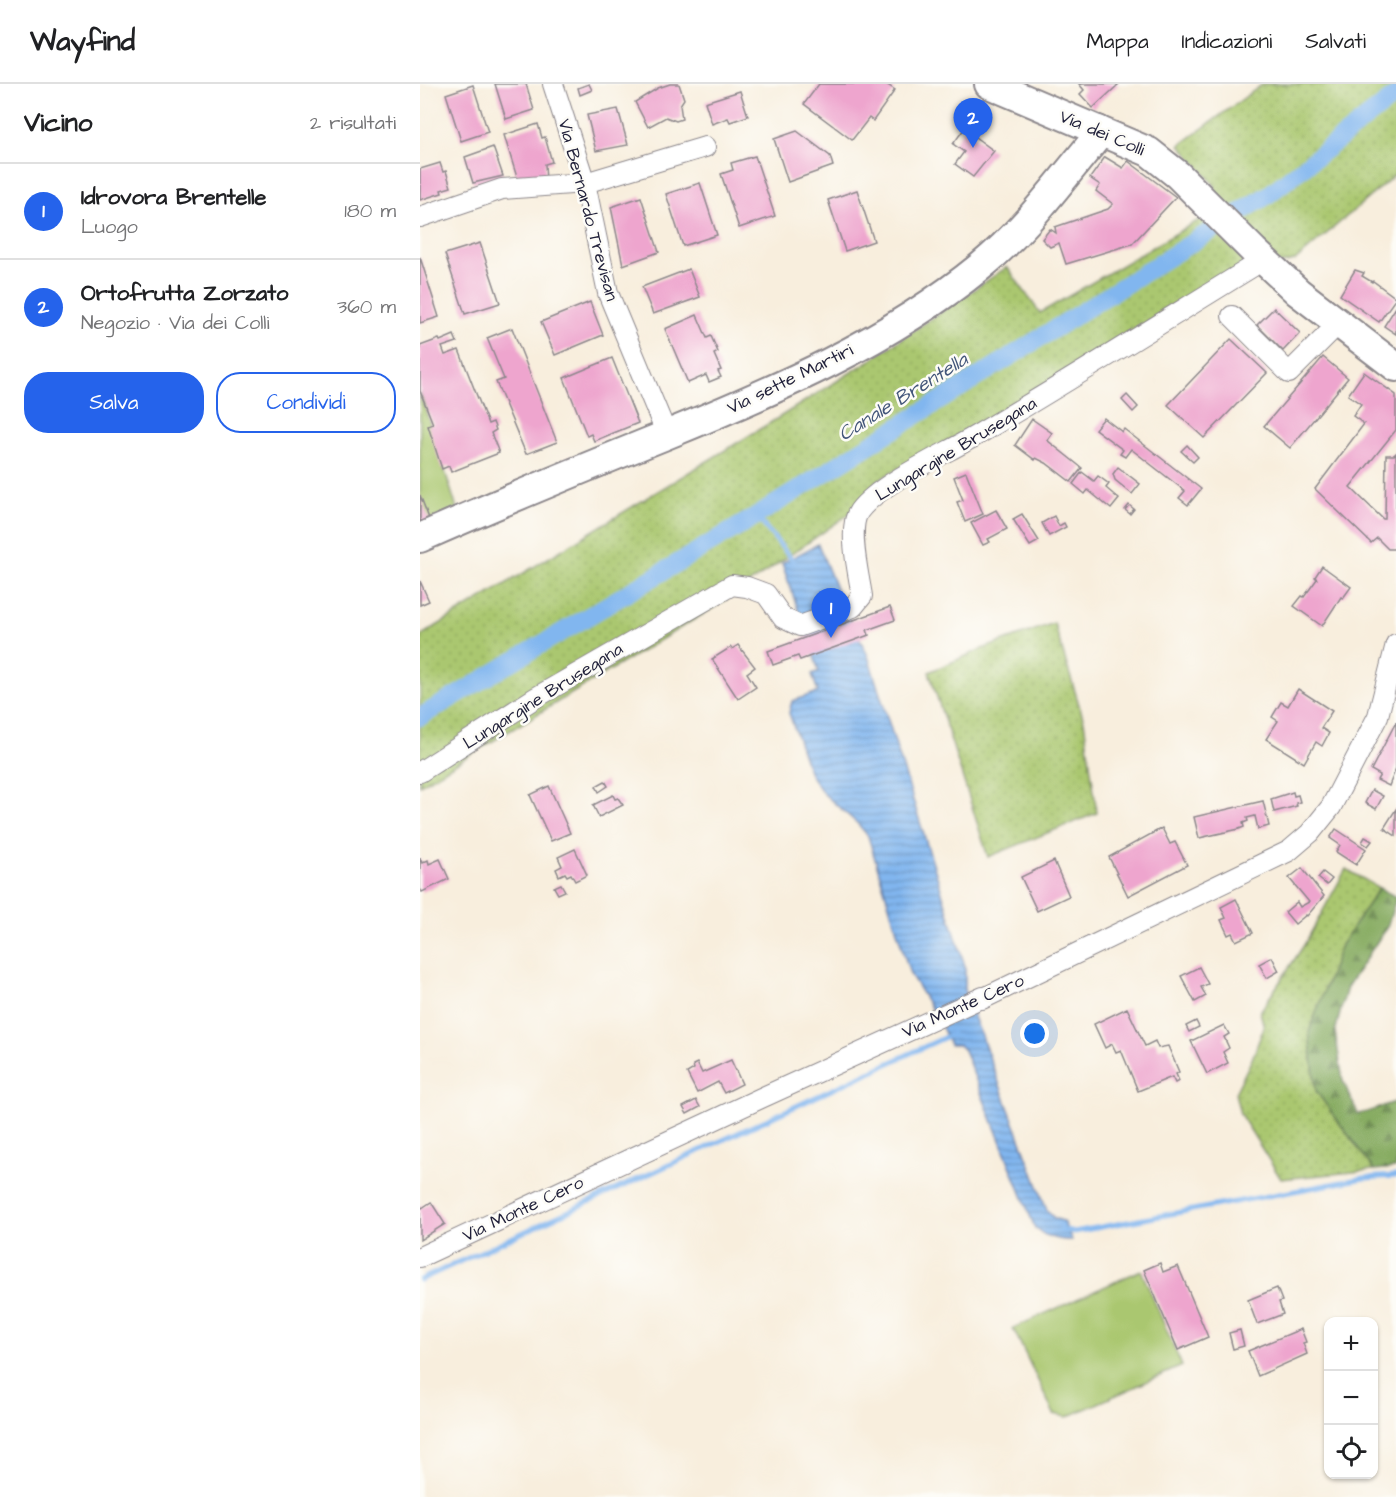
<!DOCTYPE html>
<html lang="it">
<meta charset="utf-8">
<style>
:root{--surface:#fff;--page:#f2f2f2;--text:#202124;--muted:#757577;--line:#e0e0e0;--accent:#2563eb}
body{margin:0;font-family:"Architects Daughter",sans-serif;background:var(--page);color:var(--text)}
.controls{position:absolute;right:18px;bottom:18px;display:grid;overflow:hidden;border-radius:12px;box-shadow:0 2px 4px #0004}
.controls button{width:54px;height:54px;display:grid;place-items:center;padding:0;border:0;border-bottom:2px solid var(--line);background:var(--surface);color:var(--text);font:30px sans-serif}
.you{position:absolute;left:615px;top:950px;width:21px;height:21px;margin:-15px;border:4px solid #fff;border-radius:50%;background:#1a73e8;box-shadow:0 0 0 9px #1a73e833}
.badge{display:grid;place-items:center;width:39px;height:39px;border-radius:50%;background:var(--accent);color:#fff;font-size:20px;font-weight:700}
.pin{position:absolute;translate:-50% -50px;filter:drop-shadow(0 2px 3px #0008)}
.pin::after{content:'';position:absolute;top:32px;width:21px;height:18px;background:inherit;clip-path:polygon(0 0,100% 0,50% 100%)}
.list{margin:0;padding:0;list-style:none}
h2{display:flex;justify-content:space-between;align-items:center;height:78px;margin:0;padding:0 24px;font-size:26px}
h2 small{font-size:20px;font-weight:400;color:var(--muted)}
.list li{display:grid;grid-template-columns:39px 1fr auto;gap:18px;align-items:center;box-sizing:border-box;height:96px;padding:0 24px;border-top:2px solid var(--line)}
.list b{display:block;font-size:22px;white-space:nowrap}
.list p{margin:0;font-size:20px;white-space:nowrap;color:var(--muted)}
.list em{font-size:20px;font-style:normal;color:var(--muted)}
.actions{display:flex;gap:12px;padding:18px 24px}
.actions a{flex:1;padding:14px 0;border:2px solid var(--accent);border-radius:24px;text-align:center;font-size:21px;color:var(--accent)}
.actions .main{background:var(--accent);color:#fff}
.icon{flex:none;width:33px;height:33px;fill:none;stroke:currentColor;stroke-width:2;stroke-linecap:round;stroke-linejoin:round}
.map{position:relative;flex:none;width:976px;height:1413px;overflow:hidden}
header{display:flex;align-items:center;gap:36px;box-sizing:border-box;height:84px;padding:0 30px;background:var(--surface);border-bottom:2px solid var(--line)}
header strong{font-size:28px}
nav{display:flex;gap:33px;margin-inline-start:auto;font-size:21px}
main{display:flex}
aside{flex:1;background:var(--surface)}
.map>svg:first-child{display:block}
</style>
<header>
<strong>Wayfind</strong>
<nav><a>Mappa</a><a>Indicazioni</a><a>Salvati</a></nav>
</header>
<main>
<aside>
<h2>Vicino<small>2 risultati</small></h2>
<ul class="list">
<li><span class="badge">1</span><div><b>Idrovora Brentelle</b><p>Luogo</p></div><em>180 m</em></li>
<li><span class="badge">2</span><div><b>Ortofrutta Zorzato</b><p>Negozio · Via dei Colli</p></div><em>360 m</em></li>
</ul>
<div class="actions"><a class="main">Salva</a><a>Condividi</a></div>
</aside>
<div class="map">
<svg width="976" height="1413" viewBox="0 0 976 1413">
<defs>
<pattern id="grass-dots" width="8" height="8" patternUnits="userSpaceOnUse" patternTransform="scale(1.5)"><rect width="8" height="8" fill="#aac76f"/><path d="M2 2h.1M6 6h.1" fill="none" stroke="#92ab61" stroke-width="1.8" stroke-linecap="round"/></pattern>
<pattern id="forest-firs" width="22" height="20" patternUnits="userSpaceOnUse" patternTransform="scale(1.5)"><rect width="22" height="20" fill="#87ac62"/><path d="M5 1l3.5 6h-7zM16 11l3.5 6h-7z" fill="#6e8c52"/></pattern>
<pattern id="water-rules" width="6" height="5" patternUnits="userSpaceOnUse" patternTransform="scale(1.5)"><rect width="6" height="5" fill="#81b6ef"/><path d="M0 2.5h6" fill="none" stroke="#6994c3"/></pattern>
</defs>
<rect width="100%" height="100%" fill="#fdfcf7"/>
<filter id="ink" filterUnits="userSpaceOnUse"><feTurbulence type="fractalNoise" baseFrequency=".0167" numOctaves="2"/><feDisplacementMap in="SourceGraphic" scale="12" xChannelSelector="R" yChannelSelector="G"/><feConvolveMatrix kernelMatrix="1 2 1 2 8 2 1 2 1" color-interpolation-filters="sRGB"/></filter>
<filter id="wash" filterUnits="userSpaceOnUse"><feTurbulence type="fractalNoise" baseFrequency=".008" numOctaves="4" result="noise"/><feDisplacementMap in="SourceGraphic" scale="24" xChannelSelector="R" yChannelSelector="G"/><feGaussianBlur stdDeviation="1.35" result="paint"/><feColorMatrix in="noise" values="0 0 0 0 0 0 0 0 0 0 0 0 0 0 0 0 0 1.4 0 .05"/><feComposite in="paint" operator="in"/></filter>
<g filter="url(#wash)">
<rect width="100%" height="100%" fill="#f8eedd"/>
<!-- grass -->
<g fill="url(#grass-dots)" stroke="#667455" stroke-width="1.5">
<path d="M843,0H976V90L875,177L846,183L456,397L435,426L298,521L0,701V552L358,334L449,277L587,183L620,229L791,129L795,102L760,61Z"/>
<path d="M634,539L664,637L677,729L568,773L509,588L562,565Z"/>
<path d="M926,785L959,804L921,861L889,948L896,1007L954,1086L861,1095L820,1030L815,1009L832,975L844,943L840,928L884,861Z"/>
</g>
<!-- forest -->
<path fill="url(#forest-firs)" stroke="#54674e" stroke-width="1.5" d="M959,804L976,813V815L967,843L927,903L915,948L923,997L938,1030C951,1028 963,1021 976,1018V1084L954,1086L896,1007L889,948L921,861Z"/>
<!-- green -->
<g fill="#aac76f" stroke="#667455" stroke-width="1.5">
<path d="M0,308L37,425L0,441Z"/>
<path d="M721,1186L762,1282L647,1333L634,1330L593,1244Z"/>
</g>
<!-- water -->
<path fill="url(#water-rules)" stroke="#526c95" stroke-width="1.5" d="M398,460L420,514L448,572L545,882V909L627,1126L634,1134L643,1137L652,1156C637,1156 627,1154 615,1144L544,966L539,961H530L520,939L490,890L448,752L438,740L403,709L390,690L369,629L372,617L398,608L392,590L399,587L362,479Z"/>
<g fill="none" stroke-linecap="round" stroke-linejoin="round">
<!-- stream -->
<g stroke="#81b6ef" stroke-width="5">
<path d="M336,432L375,479"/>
<path d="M641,1145L654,1148L944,1094L976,1092"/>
<path d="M0,1196L532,950"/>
</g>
<!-- canal -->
<path stroke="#81b6ef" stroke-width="18" d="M0,633L336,432L848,111L976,11"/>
</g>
<g id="blocks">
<!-- building -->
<g fill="#eea5ce">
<path d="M75,0H106L114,26L86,35Z"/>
<path d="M169,0L172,6L160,11L158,4Z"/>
<path d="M250,0H259L264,15L260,21L262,35L256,37L246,33L228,43L215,18L238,4Z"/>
<path d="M399,0H466L475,6L453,37L449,34L432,56L384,20Z"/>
<path d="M659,0H699L673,24L660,10L664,6Z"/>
<path d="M53,1L68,48L41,57L26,10Z"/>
<path d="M320,7L328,32L310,38L308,34L292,40L285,18Z"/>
<path d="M198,25L208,61L176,67L167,31Z"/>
<path d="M118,40L122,54L125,53L132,78L125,80L126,97L99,100L84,51Z"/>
<path d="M544,45L574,67L553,93L535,80L544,68L533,60Z"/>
<path d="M377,47L410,72L413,82L368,98L354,55Z"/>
<path d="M73,63L83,92L53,99L45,73Z"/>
<path d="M335,72L355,132L319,144L301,90L313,86L311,79Z"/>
<path d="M685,73L703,84L708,77L756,113L712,160L646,180L639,159L630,163L622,155L630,145L636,149L635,143L688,125L693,120L676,107L680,101L670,94Z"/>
<path d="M20,79L23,88L26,87L31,103L21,106L22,109L0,116V85Z"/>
<path d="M280,99L297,151L263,162L246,110Z"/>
<path d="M437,106L454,157L425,167L408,116Z"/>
<path d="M221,113L239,168L203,181L191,123Z"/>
<path d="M60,159L80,219L45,230L25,170Z"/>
<path d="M0,173L19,233L0,239Z"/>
<path d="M269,185L280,213L233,230L222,203Z"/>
<path d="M935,186L944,189L942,192L952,198L953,197L976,214L959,238L920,211Z"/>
<path d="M170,218L183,251L135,271L121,238Z"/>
<path d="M976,223V250L964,242Z"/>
<path d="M854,224L880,249L863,267L837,241Z"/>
<path d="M277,231L287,254L291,252L298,268L294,270L301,286L298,287L301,293L289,298L286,291L268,299L245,245Z"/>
<path d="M92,244L137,358L106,370L76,298L84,295L67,254Z"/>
<path d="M34,251L37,258L22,263L25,271L39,266L68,340L73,338L76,346L71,349L79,369L31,388L29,382L22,385L8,342L13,340L0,307V262L19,255L20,257Z"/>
<path d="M811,255L847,289L784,354L748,321Z"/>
<path d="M903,273L928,294L870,364L844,342Z"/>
<path d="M192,274L218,339L174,357L171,350L167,352L144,294Z"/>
<path d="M944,288L976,311V346L930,403L963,435H965L966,371H974L976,369V465H968L957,454L951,459L895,405L944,340L933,332L941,320L928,311Z"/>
<path d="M707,311L718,323L713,328L702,316Z"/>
<path d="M684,334L702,348L704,345L781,405L768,421L759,414L765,407L711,365L705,373L700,370L703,366L675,345Z"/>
<path d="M612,335L632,349L627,356L662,384L651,398L626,379L616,374L615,376L595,361Z"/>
<path d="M767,361L778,373L773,378L761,367Z"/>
<path d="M698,383L720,400L712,410L695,396L693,390Z"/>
<path d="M546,388L563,430L545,438L537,418L543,416L534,393Z"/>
<path d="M662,388L674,397L678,392L689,400L686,404L699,415L691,425L668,406L665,410L653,400Z"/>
<path d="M0,411L10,437L0,442Z"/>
<path d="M709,421L714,425L710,430L705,426Z"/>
<path d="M576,426L587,445L568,455L570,458L563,461L551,439Z"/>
<path d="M602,430L619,457L610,462L593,435Z"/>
<path d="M634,432L639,442L644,439L646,443L629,452L622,439Z"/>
<path d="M902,482L931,503L923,514L921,513L902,542L874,522L882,512L884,513L897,495L895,493Z"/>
<path d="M0,497L9,517L0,521Z"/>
<path d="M470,523L475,536L447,546L449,551L380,576L378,572L353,581L348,567Z"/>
<path d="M318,561L335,583L327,589L336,603L318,615L292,575L311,563L312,565Z"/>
<path d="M878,605L912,627L901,644L909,649L902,662L896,658L884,679L846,655L858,637L852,633L861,618L868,622Z"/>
<path d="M976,638V684L969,702L957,696L960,691L951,686Z"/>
<path d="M185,697L188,702L179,708L176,702Z"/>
<path d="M129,702L150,749L131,757L110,711Z"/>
<path d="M952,706L963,712L956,725L945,719Z"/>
<path d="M873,708L874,712L878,711L880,718L876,719L877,722L854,728L851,715Z"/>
<path d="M193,711L195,715L198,714L203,721L179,733L173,721Z"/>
<path d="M843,717L849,742L838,745L835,732L827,734L828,737L823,739L824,743L819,745L779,754L774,733Z"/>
<path d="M976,725V752L964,744Z"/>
<path d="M742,744L750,760L755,758L767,781L708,812L689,773Z"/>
<path d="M916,745L946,765L936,781L916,768L920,761L910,754Z"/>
<path d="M945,753L952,757L948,762L942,758Z"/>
<path d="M155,765L167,791L155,797L151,790L147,792L145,789L139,792L136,785L142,782L138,773Z"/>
<path d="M0,774L2,779L8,776L9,780L20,775L29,795L2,808L0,804Z"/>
<path d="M634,777L649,812L617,827L601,793Z"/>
<path d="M882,784L904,812L887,832L886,831L875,840L865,828L877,818L880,823L889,818L869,794Z"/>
<path d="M903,788L912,795L907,801L898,794Z"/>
<path d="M141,800L145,807L138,810L134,803Z"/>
<path d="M816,815L833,849L816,857L812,849L808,851L801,836L806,834L801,823Z"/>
<path d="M852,873L859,887L847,894L839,880Z"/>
<path d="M779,883L788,900L781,903L786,912L775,918L761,892Z"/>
<path d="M707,924L725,962L735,957L738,964L748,962L759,988L756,990L759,997L755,999L752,993L718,1007L701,966L696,968L692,960L685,964L674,940Z"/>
<path d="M776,937L779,943L769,948L766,942Z"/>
<path d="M804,941L809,950L804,953L809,964L803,968L808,979L787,990L771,957Z"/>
<path d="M311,976L322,1000L304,1009L298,998L277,1009L267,989L274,985L273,981L277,979L282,989Z"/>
<path d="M276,1016L280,1023L267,1030L263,1023Z"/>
<path d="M11,1118L25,1140L0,1156V1121L2,1124Z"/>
<path d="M740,1179L743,1188L758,1182L788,1253L758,1266L724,1186Z"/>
<path d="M857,1204L862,1217L859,1218L863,1230L837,1240L828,1216Z"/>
<path d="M881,1245L886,1258L883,1259L887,1270L838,1292L828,1267Z"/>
<path d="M820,1246L824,1262L813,1265L809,1249Z"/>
</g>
</g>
</g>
<g filter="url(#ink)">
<use href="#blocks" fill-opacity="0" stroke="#8d888c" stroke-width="1.5"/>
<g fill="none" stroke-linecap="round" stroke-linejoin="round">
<!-- street casing -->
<g stroke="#8d888c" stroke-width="22">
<g id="street">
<path d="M133,0L165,99L188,209L247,351"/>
<path d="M0,133L82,105L165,99L285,63"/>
<path d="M812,232L869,289L918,240"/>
<path d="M0,688L115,614L312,501L327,503L346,510L363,534L380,542L433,523L442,512C439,492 427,444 439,427C460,399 525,370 557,351C649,297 741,239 832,183L841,174"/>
<path d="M562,915L869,767L890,749L911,723L958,632L976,560"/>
<path d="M0,1173L341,1014L563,913"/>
</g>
</g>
<!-- secondary casing -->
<g stroke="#8d888c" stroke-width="32">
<g id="secondary">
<path d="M569,0L729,68L758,91L834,167L878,208L976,283"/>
<path d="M0,454C81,418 164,384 246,351C356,306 468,258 561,182C604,147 637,101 673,58L678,46"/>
</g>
</g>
<!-- street -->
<use href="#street" stroke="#fff" stroke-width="20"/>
<!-- secondary -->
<use href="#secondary" stroke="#fff" stroke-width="28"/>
</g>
</g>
<g text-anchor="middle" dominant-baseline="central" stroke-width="5" stroke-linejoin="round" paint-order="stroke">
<!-- street labels -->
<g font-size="18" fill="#22223b" stroke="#fdfcf7">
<text transform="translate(682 49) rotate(23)">Via dei Colli</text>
<text transform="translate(168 126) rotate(75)">Via Bernardo Trevisan</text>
<text transform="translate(370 295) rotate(-26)">Via sette Martiri</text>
<text transform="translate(536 365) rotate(-31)">Lungargine Brusegana</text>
<text transform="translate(123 612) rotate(-32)">Lungargine Brusegana</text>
<text transform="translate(543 922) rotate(-24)">Via Monte Cero</text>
<text transform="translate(103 1125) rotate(-25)">Via Monte Cero</text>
</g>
<!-- water labels -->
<g font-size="20" font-style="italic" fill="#43567a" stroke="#fdfcf7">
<text transform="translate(483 313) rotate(-32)">Canale Brentella</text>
</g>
</g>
</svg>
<div class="controls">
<button>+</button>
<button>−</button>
<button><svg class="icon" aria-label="locate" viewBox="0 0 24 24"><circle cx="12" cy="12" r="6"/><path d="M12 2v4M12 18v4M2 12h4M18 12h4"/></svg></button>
</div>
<div class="you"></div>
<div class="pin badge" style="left:411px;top:554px">1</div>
<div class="pin badge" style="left:553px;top:64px">2</div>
</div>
</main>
